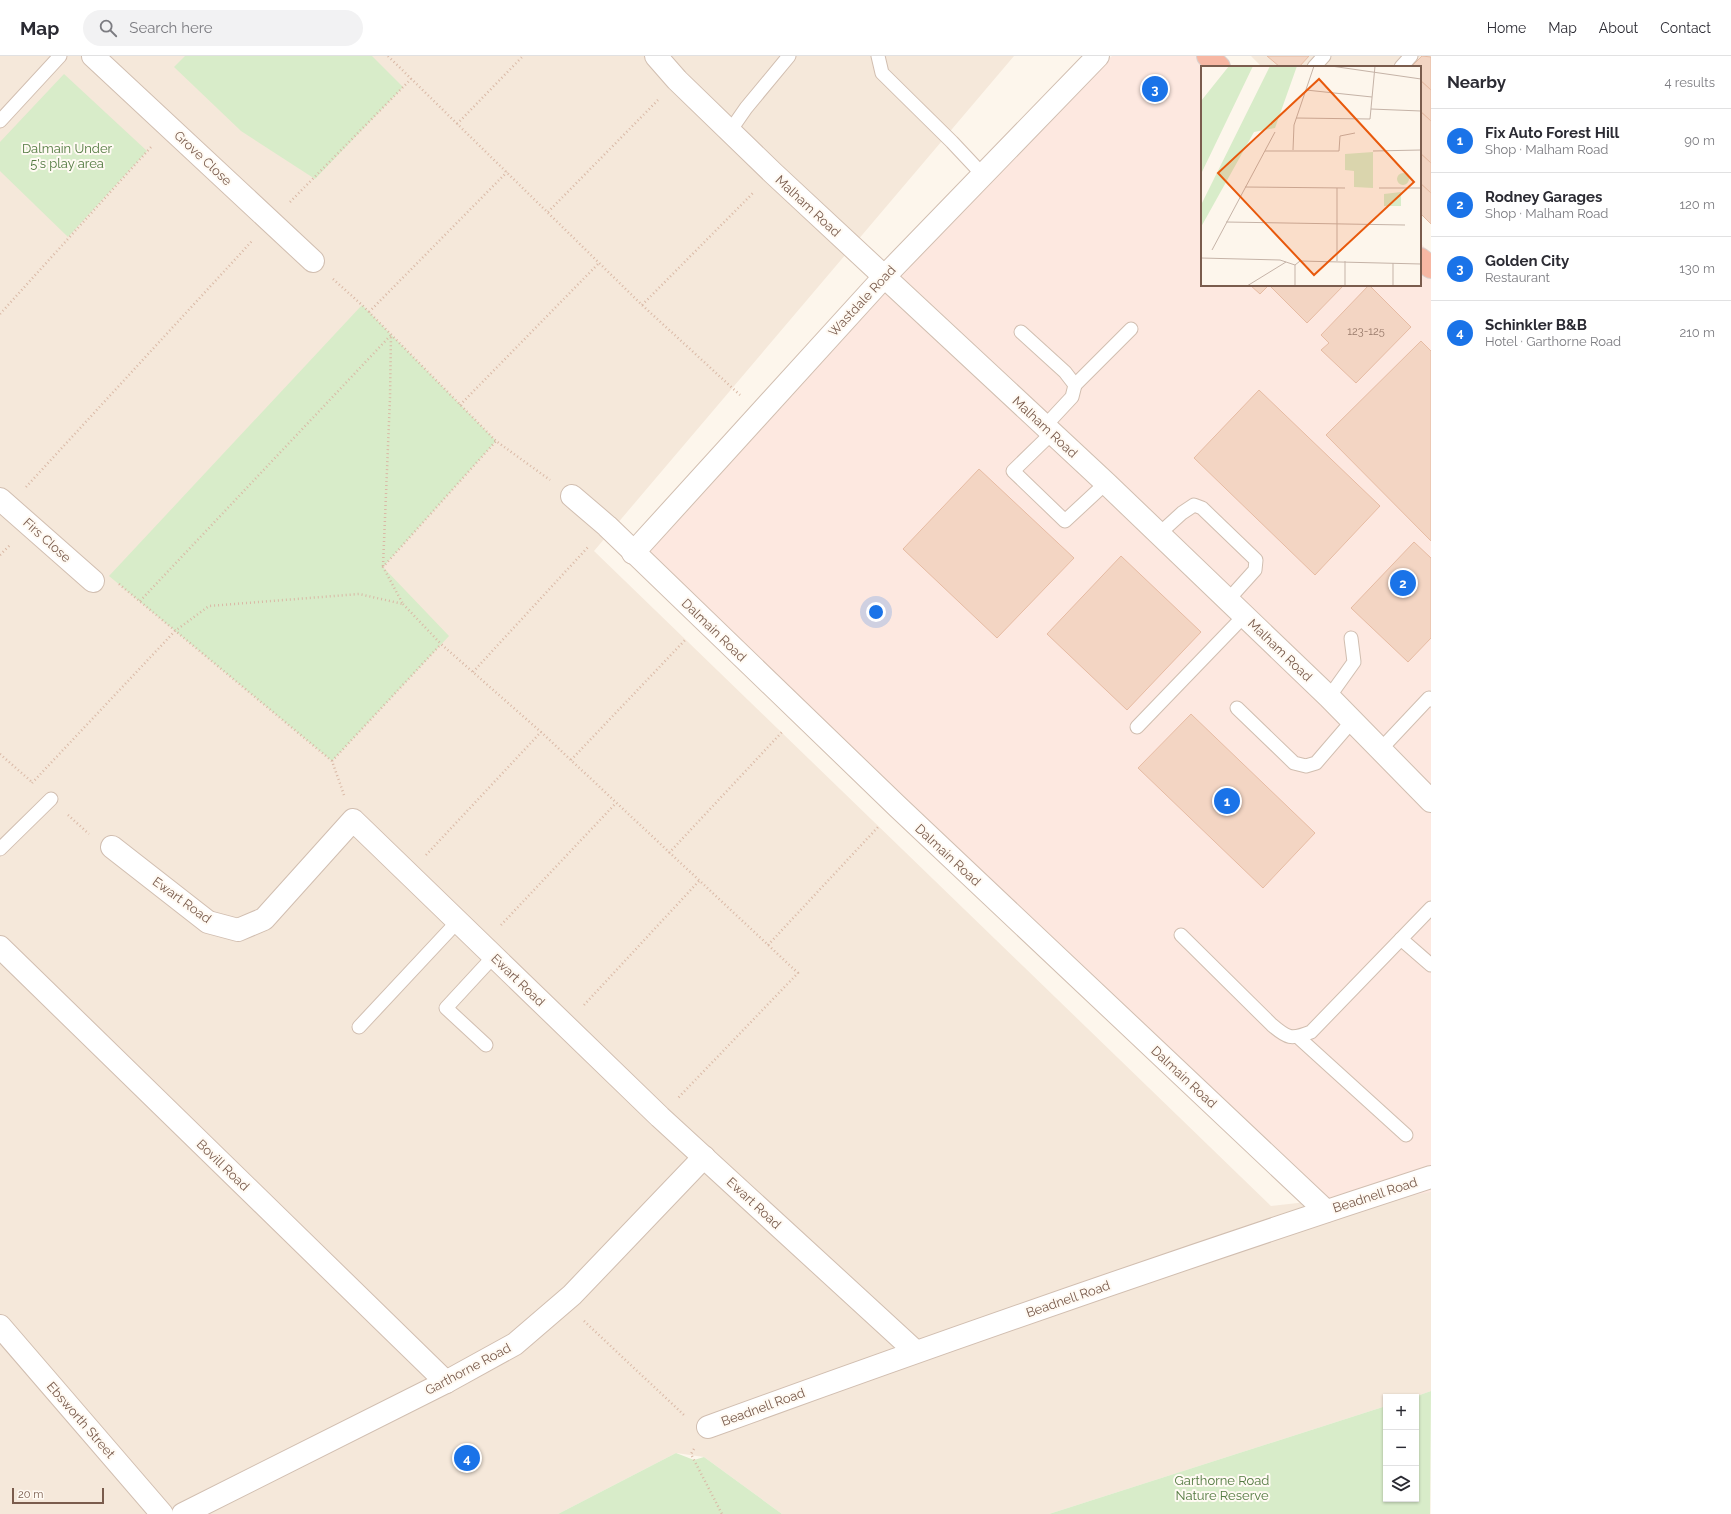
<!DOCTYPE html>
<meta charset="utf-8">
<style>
:root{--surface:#fff;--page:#f2f2f3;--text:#2b2b33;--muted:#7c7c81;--line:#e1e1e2;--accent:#1a73e8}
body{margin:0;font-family:Raleway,sans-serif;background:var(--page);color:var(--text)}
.controls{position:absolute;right:12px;bottom:12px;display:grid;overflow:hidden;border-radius:0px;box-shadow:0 1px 3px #0004}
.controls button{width:36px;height:36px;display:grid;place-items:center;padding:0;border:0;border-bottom:1px solid var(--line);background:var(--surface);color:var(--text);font:20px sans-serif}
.scale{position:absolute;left:12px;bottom:10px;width:92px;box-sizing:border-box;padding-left:4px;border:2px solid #7a5c4d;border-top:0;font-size:11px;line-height:14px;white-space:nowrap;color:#7a5c4d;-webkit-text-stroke:3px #fffaf3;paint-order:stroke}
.you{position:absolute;left:876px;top:556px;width:14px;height:14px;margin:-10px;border:3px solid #fff;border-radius:50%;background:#1a73e8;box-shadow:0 0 0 6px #1a73e833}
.badge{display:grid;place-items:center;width:26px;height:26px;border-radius:50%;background:var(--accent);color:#fff;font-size:13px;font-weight:700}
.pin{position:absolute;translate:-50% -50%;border:2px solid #fff;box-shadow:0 1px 4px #0006}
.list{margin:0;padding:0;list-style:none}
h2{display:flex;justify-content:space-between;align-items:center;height:52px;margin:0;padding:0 16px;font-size:17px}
h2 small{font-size:13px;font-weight:400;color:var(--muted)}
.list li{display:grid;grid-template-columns:26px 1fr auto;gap:12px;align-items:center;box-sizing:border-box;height:64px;padding:0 16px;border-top:1px solid var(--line)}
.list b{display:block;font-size:15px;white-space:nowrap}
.list p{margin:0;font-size:13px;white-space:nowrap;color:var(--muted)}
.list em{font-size:13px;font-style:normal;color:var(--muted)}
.icon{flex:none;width:22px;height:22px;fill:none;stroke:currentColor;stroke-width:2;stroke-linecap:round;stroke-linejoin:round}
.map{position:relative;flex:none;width:1431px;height:1458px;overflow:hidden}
header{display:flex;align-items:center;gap:24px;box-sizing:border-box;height:56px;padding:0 20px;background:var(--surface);border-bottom:1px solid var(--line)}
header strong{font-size:19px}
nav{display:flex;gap:22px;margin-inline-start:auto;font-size:14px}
.search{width:280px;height:36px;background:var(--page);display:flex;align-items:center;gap:10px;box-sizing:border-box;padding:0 14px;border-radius:22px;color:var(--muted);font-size:15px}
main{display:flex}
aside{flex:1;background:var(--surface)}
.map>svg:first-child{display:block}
</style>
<header>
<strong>Map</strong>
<div class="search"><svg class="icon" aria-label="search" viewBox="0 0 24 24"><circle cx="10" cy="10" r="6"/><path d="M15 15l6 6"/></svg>Search here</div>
<nav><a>Home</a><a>Map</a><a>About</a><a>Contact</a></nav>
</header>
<main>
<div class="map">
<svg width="1431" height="1458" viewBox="0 0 1431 1458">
<rect width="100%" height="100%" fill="#fdf6ec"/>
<!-- residential -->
<g fill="#f5e8da">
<path d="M0,0H1014L594,495L1271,1150L1431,1132V1335L1414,1341H1386V1350L1049,1458H782L704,1401L676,1397L558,1458H0Z"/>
<path d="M1251,0H1431V168L1420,157V11H1262Z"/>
</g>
<!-- commercial -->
<path fill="#fde8e0" d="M1112,0H1215L1227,11H1202V229H1420V187L1431,197V1136L1326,1155L633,497L884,221Z"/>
<!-- green -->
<g fill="#d8ecc9">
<path d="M185,0H372L403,31L315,123L241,75L174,11Z"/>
<path d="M64,18L147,95L68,181L0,115V86Z"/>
<path d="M362,249L496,385L383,511L449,580L332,705L109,520Z"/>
<path d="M1431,1335L1430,1458H1049L1386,1350V1443H1416V1341H1414Z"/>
<path d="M676,1397L694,1404L704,1401L782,1458H558Z"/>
</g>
<!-- building -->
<g fill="#f3d5c3" stroke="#e6bba3">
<path d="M1267,0H1309L1299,11H1280Z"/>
<path d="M1422,0L1431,1V34L1420,24V11H1411Z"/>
<path d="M1420,24L1431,34V65L1420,55Z"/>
<path d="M1420,55L1431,65V107L1420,97Z"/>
<path d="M1420,97L1431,107V137L1420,127Z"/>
<path d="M1420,127L1431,137V168L1420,157Z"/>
<path d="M1250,229H1344L1307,267L1269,229L1260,238Z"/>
<path d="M1369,229L1411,271L1356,327L1321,294L1329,287L1321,279Z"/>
<path d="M1421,285L1431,295V485L1326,379Z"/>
<path d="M1259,334L1380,450L1315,519L1194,402Z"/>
<path d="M979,413L1074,502L997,582L903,493Z"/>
<path d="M1414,486L1431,502V582L1408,606L1351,552Z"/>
<path d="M1121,500L1201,576L1127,654L1047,578Z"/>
<path d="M1191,658L1315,777L1263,832L1138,712Z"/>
</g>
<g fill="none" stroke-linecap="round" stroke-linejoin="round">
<!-- lane casing -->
<g stroke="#d1beb0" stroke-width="15">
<g id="lane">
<path d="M878,0L882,17L952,86L983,119"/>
<path d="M1314,11L1324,0"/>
<path d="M1401,11L1411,0"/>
<path d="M0,65L60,0"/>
<path d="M730,75L746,52L789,0"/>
<path d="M1021,276L1065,316L1075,329L1072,341L1045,370"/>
<path d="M1075,329L1131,273"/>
<path d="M1052,377L1013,415L1065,465L1106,427"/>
<path d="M1159,478L1182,457L1194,449L1202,452L1256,504L1255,514L1228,544"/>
<path d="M1329,641L1354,606L1351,582"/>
<path d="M1237,652L1294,707L1306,710L1316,707L1353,664"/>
<path d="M1137,671L1244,560"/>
<path d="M1380,694L1429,642L1431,644"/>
<path d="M0,793L51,743"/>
<path d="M1181,879L1272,969C1287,982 1291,984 1311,976L1431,852"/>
<path d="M1401,883L1431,909"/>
<path d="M359,971L458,865"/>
<path d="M1298,981L1406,1079"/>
<path d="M486,989L446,952L494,900"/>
</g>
</g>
<!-- street casing -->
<g stroke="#d1beb0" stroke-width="24">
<g id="street">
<path d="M93,0L313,205"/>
<path d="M656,0L677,24L773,117L1106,427L1329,641L1431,745"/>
<path d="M572,440L607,470L898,751L1326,1155"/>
<path d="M0,443L93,525"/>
<path d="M633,497L884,221L1098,0"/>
<path d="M112,791L208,866L238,874L264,863L353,764L660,1061L915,1295"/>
<path d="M0,891L446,1326"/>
<path d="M0,1270L162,1458"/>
<path d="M708,1371C947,1284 1188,1200 1431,1121"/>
<path d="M183,1458L446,1326L515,1288L572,1239L704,1101"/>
</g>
</g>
<!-- highway casing -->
<g stroke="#dad1cd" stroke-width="24">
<g id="highway">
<path d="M1208,0L1219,11"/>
<path d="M1420,203L1431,211"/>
</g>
</g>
<!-- path -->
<g stroke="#d9b8a5" stroke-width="2.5" stroke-dasharray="1 3" stroke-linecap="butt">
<path d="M388,0L642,249L740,339"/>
<path d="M457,68L523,0"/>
<path d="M290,146L411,23"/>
<path d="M548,156L658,44"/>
<path d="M333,223L362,249L496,385L550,424"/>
<path d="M642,249L754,136"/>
<path d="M369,256L507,116"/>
<path d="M0,258L152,90"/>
<path d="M460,349L599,207"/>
<path d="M26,431L252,185"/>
<path d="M0,499L10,489"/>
<path d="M383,510L390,342L391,279"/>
<path d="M119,528L332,705L344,739"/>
<path d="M140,545L391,279"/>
<path d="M403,548L441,588L541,676L798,917L678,1042"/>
<path d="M473,616L589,490"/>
<path d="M0,698L33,727"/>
<path d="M571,704L686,583"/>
<path d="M332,705L441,588"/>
<path d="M32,727L175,575L209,550L359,538L403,548L383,511L496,385"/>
<path d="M68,759L89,778"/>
<path d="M669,797L782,676"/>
<path d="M426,799L541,676"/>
<path d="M501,869L616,747"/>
<path d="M768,889L879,770"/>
<path d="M584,949L699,825"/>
<path d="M584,1265L684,1359"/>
<path d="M694,1393L691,1398L694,1404L722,1458"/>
</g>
<!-- lane -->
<use href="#lane" stroke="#fff" stroke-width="13"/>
<!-- street -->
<use href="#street" stroke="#fff" stroke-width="22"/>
<!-- highway -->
<use href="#highway" stroke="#f7b7a3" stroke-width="22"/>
</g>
<g text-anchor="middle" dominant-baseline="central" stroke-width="4" stroke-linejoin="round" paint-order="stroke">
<!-- number labels -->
<g font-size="11" fill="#987a6a">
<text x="1366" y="275">123-125</text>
</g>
<!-- park labels -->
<g font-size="13" fill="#537a41" stroke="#fffaf3">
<text x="67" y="92">Dalmain Under<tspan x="67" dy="15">5's play area</tspan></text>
<text x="1222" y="1424">Garthorne Road<tspan x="1222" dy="15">Nature Reserve</tspan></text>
</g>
<!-- street labels -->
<g font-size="13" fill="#7a5c4d" stroke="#fffaf3">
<text transform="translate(203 102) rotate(43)">Grove Close</text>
<text transform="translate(808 150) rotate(43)">Malham Road</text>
<text transform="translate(862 245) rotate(-47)">Wastdale Road</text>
<text transform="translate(1045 371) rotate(43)">Malham Road</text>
<text transform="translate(47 484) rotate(42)">Firs Close</text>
<text transform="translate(714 574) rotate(44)">Dalmain Road</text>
<text transform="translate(1280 594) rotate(44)">Malham Road</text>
<text transform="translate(948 799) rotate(43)">Dalmain Road</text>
<text transform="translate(182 844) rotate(36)">Ewart Road</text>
<text transform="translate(518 924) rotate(44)">Ewart Road</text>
<text transform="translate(1184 1021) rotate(43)">Dalmain Road</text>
<text transform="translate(223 1109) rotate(44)">Bovill Road</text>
<text transform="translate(1375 1139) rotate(-18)">Beadnell Road</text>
<text transform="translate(754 1147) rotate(43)">Ewart Road</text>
<text transform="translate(1068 1243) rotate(-19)">Beadnell Road</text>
<text transform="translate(468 1313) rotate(-28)">Garthorne Road</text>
<text transform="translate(763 1351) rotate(-20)">Beadnell Road</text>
<text transform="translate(81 1364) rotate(49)">Ebsworth Street</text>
</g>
</g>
<!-- overview -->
<g transform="translate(1201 10)">
<rect width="220" height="220" fill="#fdf6ec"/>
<path d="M28,0H52L0,108V35ZM69,0H96L74,62L53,66L0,161V139ZM172,86V122L153,121V105L144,104V88ZM196 113a6 6 0 1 1 12 0a6 6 0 1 1-12 0ZM200,126V140H183V128Z" fill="#d8ecc9"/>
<path fill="none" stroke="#c5b3a7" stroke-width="1" d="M130,0L220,13M105,24L171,31M170,43L220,45M95,52L169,53L174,0M92,84L93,59L113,0M64,85H138L139,70L154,67M172,85L220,84M44,121L144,122M178,122H220M25,156L204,159M11,184L74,66M0,192L79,194L94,199M136,195V122M144,195V220M192,197V220M46,220L85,196M94,220V199L99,195L220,198"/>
<path fill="#e8590c" fill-opacity="0.15" stroke="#e8590c" stroke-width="2" d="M118,13L213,116L113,209L17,107Z"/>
<rect width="220" height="220" fill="none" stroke="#7a5c4d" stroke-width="2"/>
</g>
</svg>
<div class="controls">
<button>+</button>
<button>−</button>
<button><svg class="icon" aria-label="layers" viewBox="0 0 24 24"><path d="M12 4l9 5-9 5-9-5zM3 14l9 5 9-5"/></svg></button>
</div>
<div class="scale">20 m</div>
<div class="you"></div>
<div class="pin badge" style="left:1227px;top:745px">1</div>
<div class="pin badge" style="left:1403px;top:527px">2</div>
<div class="pin badge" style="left:1155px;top:33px">3</div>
<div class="pin badge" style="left:467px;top:1402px">4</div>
</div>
<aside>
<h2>Nearby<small>4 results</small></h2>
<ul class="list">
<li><span class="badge">1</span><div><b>Fix Auto Forest Hill</b><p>Shop · Malham Road</p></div><em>90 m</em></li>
<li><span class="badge">2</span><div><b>Rodney Garages</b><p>Shop · Malham Road</p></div><em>120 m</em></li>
<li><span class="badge">3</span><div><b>Golden City</b><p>Restaurant</p></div><em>130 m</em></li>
<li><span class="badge">4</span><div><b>Schinkler B&amp;B</b><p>Hotel · Garthorne Road</p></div><em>210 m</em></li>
</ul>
</aside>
</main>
